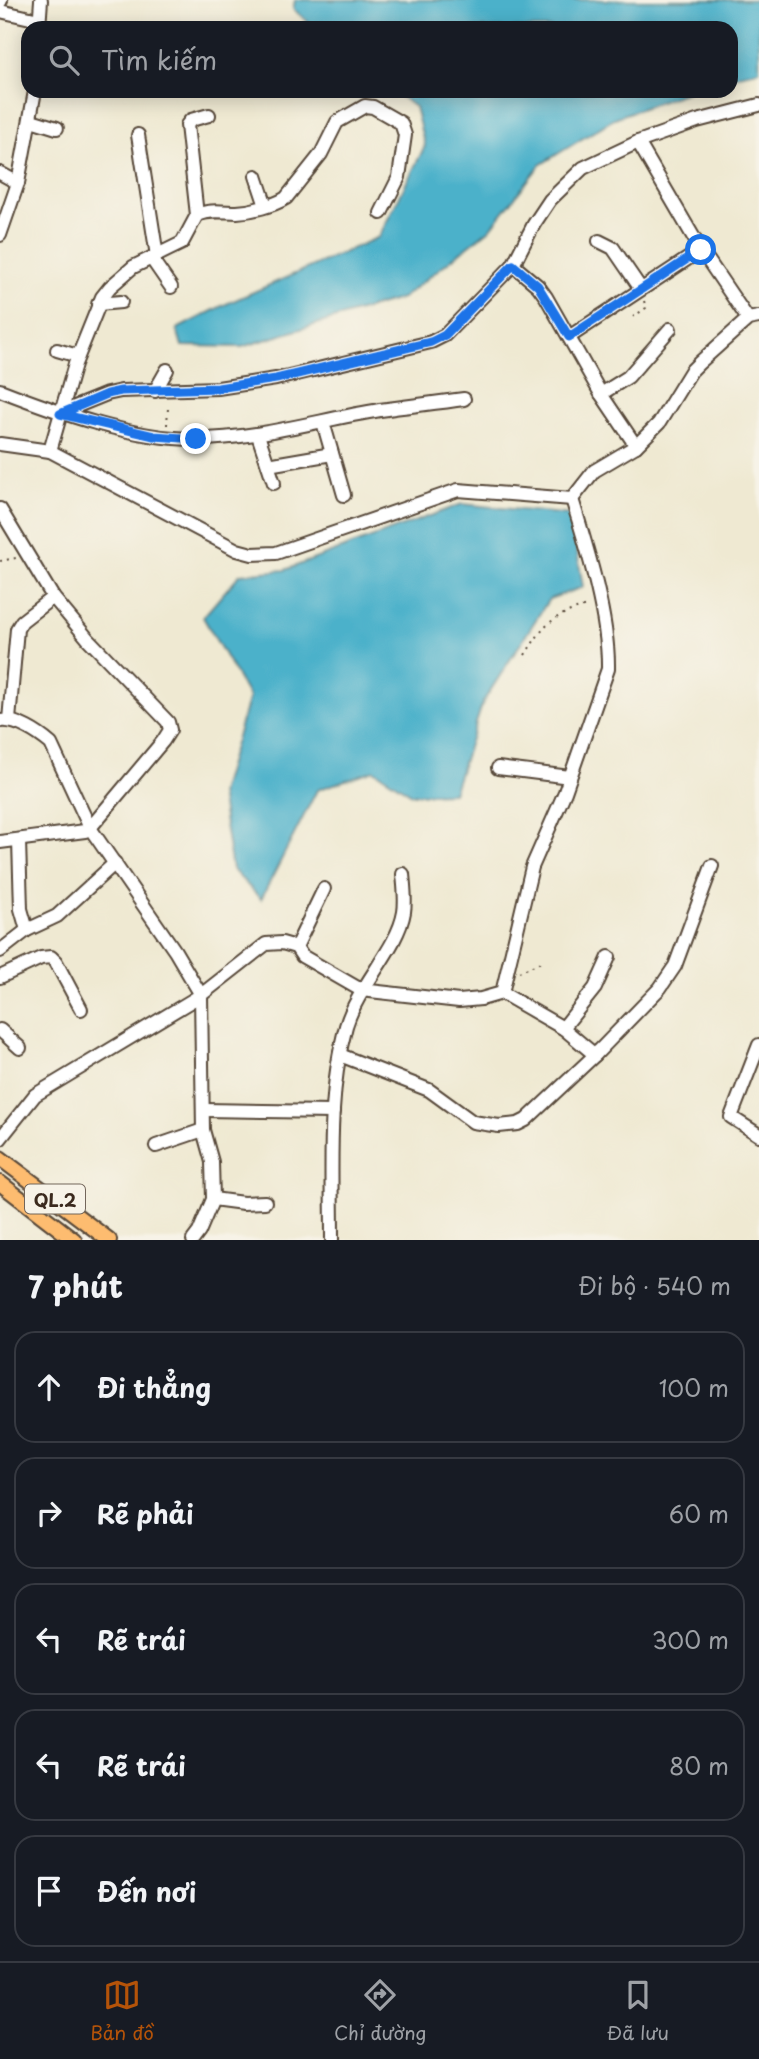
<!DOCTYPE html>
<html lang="vi">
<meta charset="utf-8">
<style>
:root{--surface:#171b24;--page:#242831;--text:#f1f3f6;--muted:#9ea1a6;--line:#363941;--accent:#b45309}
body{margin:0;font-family:"Playpen Sans",sans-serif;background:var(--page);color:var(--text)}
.stop{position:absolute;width:21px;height:21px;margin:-16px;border:5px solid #1a73e8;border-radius:50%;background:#fff}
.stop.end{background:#1a73e8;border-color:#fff;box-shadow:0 2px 7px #0008}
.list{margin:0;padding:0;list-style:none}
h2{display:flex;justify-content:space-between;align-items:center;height:91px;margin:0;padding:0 28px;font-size:30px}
h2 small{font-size:23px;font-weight:400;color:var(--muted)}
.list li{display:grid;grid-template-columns:46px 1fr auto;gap:21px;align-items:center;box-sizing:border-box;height:112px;margin:0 14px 14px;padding:0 14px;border:2px solid var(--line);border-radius:21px}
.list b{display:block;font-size:26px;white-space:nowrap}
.list em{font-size:23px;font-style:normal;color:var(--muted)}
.icon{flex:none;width:38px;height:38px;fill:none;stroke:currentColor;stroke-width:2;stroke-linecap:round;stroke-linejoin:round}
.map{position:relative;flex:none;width:759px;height:1240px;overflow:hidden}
.search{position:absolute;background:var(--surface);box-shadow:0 4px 18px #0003;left:21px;right:21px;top:21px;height:77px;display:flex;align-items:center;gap:18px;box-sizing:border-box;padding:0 24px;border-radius:21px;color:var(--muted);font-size:26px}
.sheet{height:721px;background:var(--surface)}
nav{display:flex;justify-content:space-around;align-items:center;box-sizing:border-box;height:98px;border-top:2px solid var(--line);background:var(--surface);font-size:19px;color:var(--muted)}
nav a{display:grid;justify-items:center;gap:4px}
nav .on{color:var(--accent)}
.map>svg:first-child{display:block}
</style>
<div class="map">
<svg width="759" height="1240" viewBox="0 0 759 1240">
<rect width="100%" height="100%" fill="#f7f3e8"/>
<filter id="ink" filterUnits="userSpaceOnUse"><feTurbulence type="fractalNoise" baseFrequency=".0143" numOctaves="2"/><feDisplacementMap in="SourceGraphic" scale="14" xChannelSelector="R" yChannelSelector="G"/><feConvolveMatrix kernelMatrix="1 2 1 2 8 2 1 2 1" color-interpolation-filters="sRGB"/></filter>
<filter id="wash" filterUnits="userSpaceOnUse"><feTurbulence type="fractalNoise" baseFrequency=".00686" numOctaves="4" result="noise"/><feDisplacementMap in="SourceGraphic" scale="28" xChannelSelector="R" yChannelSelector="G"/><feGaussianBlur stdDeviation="1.57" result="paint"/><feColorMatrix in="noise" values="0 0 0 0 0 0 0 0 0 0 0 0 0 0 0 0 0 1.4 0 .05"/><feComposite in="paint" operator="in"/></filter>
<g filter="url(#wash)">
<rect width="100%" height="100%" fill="#efe9d2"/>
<!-- water -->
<g fill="#4bb1ca" stroke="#436e74" stroke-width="2">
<path d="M295,0H759V70L731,77V28H315L293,9Z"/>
<path d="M393,91H690L617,117L540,165L490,229L402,298L242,347L182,346L177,329L224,305L379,237L425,146L415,107Z"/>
<path d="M462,504L571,515L583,587L549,599L483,702L453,793L412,794L374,770L317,790L261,899L232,869L220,793L249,697L203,617L240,574L285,570Z"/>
</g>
</g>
<g filter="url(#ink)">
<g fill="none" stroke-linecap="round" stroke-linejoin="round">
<!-- minor casing -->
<g stroke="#564739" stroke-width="16">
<g id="minor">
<path d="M0,2L1,0"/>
<path d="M0,11L39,20"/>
<path d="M39,28L41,0"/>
<path d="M31,120L57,128"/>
<path d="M138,135L157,256"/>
<path d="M638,142L701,250L748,319"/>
<path d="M0,173L18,183"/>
<path d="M256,176L266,206"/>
<path d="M197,215C209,209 224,212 237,212C252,211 273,206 286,198L321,154L337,122L365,106L373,107L401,123L405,135L399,177L381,213"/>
<path d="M0,235L18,183L35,91"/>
<path d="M599,241L613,248L641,289"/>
<path d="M151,258L171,287"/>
<path d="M513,265L538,286L546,297L601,394L636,446"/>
<path d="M98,304L121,302"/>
<path d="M569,337L701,250"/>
<path d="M57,350L78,356"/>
<path d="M0,390C59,413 132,439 196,439C258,439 318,420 380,410C408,406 436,403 464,399"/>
<path d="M155,391L167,370"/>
<path d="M601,394L628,377L670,329"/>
<path d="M60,413L107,394L121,391L218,388L276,379L431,342L445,335L513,265L534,224L550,200L583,168L638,142L697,121L759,105"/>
<path d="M323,422L344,495"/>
<path d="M258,435L274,483"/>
<path d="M0,444L50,451L237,550L252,554L276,553L458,490L572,499"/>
<path d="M50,451L75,364L102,297L110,287L133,267L182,243L197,215L187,125L191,120L209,115"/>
<path d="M268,465L332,454"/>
<path d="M572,499L594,471L636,446L659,423L691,371L699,363L748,319L759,317"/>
<path d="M0,509L53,597L88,639L168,722L170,730L163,741L90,828L85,831L0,842"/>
<path d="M9,720L17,629L22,621L53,597"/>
<path d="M0,721C17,719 38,733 51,744L90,828L175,951L201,995L203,1130L212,1162L213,1199L199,1232L193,1240"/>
<path d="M498,768L570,777"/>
<path d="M19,841L21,909L27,930"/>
<path d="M296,947L324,889"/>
<path d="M0,951L27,930L57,916L115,863"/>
<path d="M0,977L41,958L51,957L56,962L81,1009"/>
<path d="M502,993L532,867L565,792L608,669C609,618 587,548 572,499"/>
<path d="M563,1028L595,988L609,957"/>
<path d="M0,1030L20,1048"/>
<path d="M759,1045L731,1117L759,1135"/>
<path d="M340,1055L429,1090L473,1122L499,1126L518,1124L526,1120L595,1055L660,988L675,966L712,866"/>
<path d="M204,1110L333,1112"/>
<path d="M0,1139L35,1095L201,995L266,944L282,943L296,947L302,956L361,990L459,1001L481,999L502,993L563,1028L595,1055"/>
<path d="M156,1146L203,1130"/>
<path d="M213,1199L243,1203L265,1202"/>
<path d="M332,1240C332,1170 327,1095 346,1026C358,986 398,948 404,912C406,900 404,886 403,874"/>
</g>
</g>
<!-- major casing -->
<g stroke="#564739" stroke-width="18">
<g id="major">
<path d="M0,1158L109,1240"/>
<path d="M0,1183L74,1240"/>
</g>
</g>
<!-- path -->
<g stroke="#564739" stroke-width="2" stroke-dasharray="2 5" stroke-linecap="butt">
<path d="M633,317L646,308L644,301"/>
<path d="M167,425L168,408"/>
<path d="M0,561L16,558"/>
<path d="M525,655C544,625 552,615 587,606"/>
<path d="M519,972L541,962"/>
</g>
<!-- minor -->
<use href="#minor" stroke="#fff" stroke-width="12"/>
<!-- major -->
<use href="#major" stroke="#fdbc6f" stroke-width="14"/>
</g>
</g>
<g fill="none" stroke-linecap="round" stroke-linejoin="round" filter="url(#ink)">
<!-- route -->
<path stroke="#1a73e8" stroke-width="9" d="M196,439L154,436L60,414L107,394L121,391L218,388L276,379L431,342L445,335L513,265L538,286L569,337L701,250"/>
</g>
<g text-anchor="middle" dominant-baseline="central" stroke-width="7" stroke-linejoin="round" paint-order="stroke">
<!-- shield labels -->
<rect fill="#f7f3e8" stroke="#73665b" stroke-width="2" x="25" y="1184.5" width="60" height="29" rx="5"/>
<g font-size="18" font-weight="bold" fill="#3b2a1e">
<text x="55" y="1199">QL.2</text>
</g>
</g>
</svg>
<div class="stop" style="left:701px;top:250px"></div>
<div class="stop end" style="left:196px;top:439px"></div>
<div class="search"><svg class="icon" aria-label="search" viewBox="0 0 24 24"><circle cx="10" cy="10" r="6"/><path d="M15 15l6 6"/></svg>Tìm kiếm</div>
</div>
<section class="sheet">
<h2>7 phút<small>Đi bộ · 540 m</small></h2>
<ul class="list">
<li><svg class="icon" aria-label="ahead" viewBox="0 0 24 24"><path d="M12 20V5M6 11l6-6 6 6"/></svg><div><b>Đi thẳng</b></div><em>100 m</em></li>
<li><svg class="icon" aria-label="right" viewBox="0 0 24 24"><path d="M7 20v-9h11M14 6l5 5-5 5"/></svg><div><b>Rẽ phải</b></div><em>60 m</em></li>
<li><svg class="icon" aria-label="left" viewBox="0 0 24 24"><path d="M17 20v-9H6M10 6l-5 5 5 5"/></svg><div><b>Rẽ trái</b></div><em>300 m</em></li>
<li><svg class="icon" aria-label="left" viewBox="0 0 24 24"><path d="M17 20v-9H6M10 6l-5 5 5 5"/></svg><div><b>Rẽ trái</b></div><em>80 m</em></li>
<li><svg class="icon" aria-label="arrive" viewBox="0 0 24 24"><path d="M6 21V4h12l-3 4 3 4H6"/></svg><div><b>Đến nơi</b></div></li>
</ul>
</section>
<nav>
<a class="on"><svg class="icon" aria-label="map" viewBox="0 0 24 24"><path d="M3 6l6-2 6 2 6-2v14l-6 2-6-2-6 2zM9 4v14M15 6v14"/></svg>Bản đồ</a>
<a><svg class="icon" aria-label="directions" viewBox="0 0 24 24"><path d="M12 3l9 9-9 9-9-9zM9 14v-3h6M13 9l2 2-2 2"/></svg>Chỉ đường</a>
<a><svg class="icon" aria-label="saved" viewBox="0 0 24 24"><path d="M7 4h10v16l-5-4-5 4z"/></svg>Đã lưu</a>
</nav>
